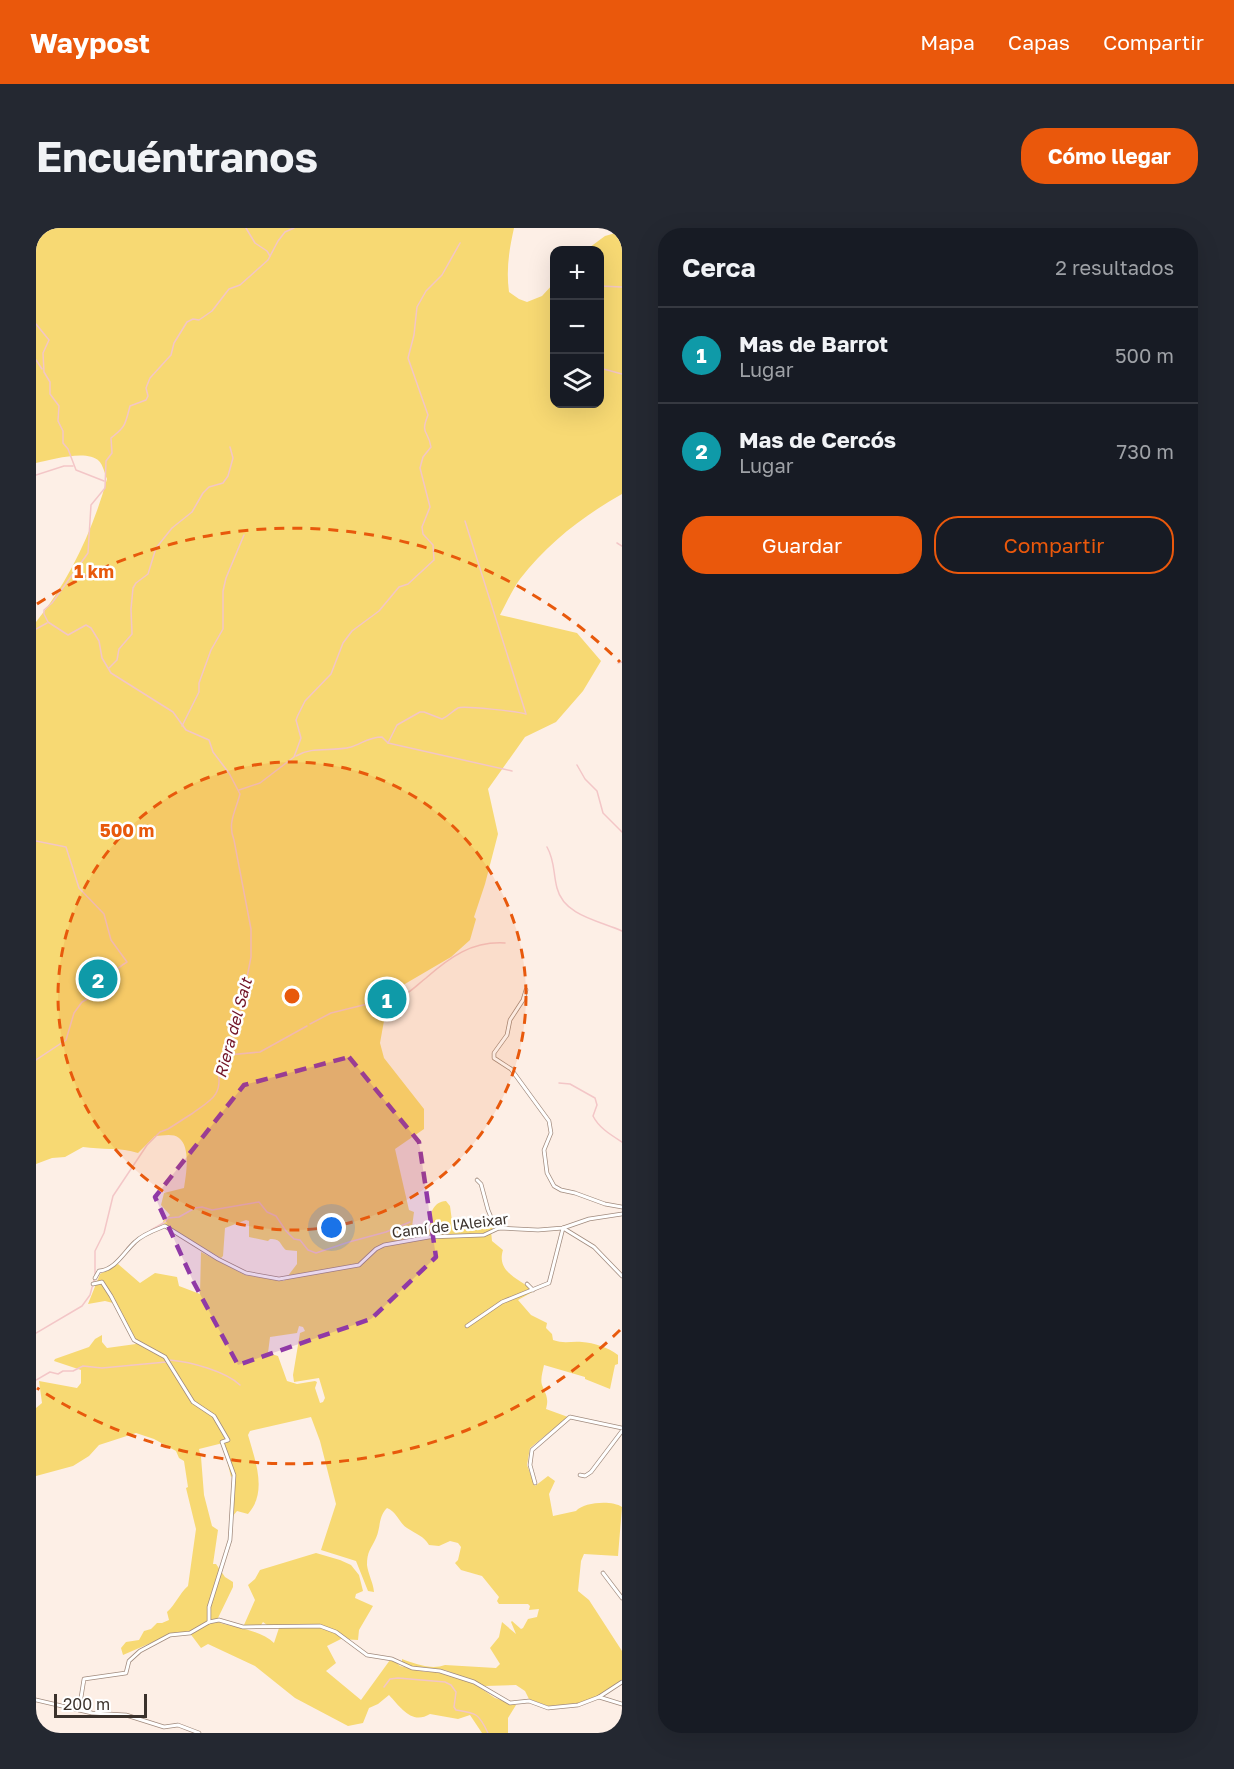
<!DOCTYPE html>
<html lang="es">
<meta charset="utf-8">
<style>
:root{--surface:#171b24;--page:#242831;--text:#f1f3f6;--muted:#9ea1a6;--line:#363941;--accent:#ea580c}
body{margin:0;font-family:"Golos Text",sans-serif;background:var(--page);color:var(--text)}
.controls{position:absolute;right:18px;top:18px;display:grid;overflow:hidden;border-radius:12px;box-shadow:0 6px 24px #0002}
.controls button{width:54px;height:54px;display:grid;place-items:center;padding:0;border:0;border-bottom:2px solid var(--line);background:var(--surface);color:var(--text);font:30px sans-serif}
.scale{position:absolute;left:18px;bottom:15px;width:93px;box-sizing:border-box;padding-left:6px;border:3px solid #3b322c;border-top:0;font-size:16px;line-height:21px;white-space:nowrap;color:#3b322c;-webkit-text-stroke:4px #fff;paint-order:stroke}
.you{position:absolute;left:296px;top:1000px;width:21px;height:21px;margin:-15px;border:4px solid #fff;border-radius:50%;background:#1a73e8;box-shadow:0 0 0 9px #1a73e833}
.badge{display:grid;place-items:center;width:39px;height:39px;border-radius:50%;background:var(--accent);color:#fff;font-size:20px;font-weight:700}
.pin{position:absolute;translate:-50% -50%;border:3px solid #fff;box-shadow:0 2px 6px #0006}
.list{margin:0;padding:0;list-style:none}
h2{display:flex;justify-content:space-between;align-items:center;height:78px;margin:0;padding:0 24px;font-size:26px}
h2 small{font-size:20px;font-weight:400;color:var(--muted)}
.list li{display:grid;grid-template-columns:39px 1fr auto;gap:18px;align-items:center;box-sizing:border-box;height:96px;padding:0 24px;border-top:2px solid var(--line)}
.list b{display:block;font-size:22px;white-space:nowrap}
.list p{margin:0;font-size:20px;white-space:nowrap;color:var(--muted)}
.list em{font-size:20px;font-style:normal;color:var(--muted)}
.actions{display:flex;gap:12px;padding:18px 24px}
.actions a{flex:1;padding:14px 0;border:2px solid var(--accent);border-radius:24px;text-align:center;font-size:21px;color:var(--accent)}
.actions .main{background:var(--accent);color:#fff}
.icon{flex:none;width:33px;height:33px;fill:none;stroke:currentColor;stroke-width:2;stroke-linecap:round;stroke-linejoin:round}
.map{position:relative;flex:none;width:586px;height:1505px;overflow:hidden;border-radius:24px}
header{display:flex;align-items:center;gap:36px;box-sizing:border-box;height:84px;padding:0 30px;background:var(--accent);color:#fff}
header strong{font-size:28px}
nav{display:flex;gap:33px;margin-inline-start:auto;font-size:21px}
.intro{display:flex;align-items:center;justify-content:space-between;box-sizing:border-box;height:144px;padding:0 36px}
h1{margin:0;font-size:42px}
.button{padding:15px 27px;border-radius:24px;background:var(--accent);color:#fff;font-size:21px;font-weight:700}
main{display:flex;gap:36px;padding:0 36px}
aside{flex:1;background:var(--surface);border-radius:24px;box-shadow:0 6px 24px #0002}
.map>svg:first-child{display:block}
</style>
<header>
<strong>Waypost</strong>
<nav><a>Mapa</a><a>Capas</a><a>Compartir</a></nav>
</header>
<div class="intro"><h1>Encuéntranos</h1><a class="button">Cómo llegar</a></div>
<main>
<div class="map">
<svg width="586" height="1505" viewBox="0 0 586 1505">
<rect width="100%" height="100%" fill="#fdefe6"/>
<!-- green -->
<path fill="#f7d973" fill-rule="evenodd" d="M0,0H478C473,22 470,42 473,64L483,71L491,74L506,68L518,55V176H564V22H550L569,8L583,4L586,7V266C547,288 512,315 484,351C476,362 470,376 464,387L541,405L565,433L547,463L520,494L489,509L452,561L462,606L449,656L438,689L440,691L434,712L415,729L362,760L351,776L344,815L348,830L388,881V901L359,921L373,982L378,984L376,999L380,1008L390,1005L395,999L392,993C396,984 397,974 410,973L414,978L416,993L442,994L446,998L457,994L460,999L455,1003L456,1013L467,1022C460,1044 483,1051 498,1063L482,1072L495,1087L511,1095L510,1100L516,1106L517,1112C528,1116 535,1113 546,1114C558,1115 572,1119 582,1127V1136L579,1137L574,1161L549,1151V1149L508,1137C507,1143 504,1151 506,1157C510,1167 513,1170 510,1181L532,1189L494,1220L491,1237L499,1258L512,1248L519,1253L513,1266L517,1288L540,1283C548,1274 576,1272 586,1279L582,1328L548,1326L545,1333L542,1363L553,1372L586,1423V1453L566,1466L542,1476L512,1478L493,1471L489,1463L480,1457L449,1458L409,1442L378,1440L366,1434V1431C379,1436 396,1442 409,1437L460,1440L464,1436L454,1420L463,1409L466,1394L480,1406L475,1394L476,1393L485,1401L487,1400L492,1391L501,1389L503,1381L493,1382L494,1378L492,1376H463L461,1373L463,1369L446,1348L425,1342L419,1335L422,1332L425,1319L422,1315L414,1313L403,1318L393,1317C388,1308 380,1306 371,1300C363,1295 361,1284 351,1280C342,1289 345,1299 340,1310C335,1321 331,1323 331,1337C332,1346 337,1354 338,1364L332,1363L320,1333L285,1322L300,1276L284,1213L275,1189L214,1203L212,1207C219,1232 232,1264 212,1286L201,1283L196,1289L194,1286L197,1247L195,1249L187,1215L163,1221L165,1229L168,1267L176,1298L182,1302L177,1336H180L189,1349L197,1354V1359L182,1390L184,1395C200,1399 226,1403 238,1415L244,1397H231L227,1394L225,1397H208L219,1372L212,1357L219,1351L224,1342L280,1325L304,1332L315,1337L323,1347L327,1363L320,1366L319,1370L337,1378L323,1402L322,1412L305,1411L291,1418L300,1435L290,1443L325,1472L354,1432L360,1434L364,1438L390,1444H404L437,1455L459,1470L480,1477L472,1490V1505H446L434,1487L422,1491L394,1486C376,1497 365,1480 353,1467L342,1476L333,1480L327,1495L312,1498L259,1470L219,1438L172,1416L165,1420L153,1404L133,1407L87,1427L85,1420L90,1414L103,1412L108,1403L115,1401L121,1395H126L133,1392L131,1384C140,1376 143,1366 152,1358L160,1301L150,1260L152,1259L148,1233L143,1230L140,1223L118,1211L100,1205L63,1217L53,1228L37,1238L0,1248V1180L6,1175L3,1153L41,1160L45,1155V1142L18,1133L19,1131L53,1119L59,1111L66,1107V1114L71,1120L100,1116L77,1075L69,1073L52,1076L64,1046L82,1036L104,1055L119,1045L141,1049L143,1058L164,1066L165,1024L209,1047L248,1053L261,1036V1023L250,1022C243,1016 246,1011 234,1011L232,1013L213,1009V993L210,992L189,1000L187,1028L185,1030L128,997L127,993L134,987L125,977L128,965L148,960C150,947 155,919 143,910C137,905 126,908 119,908L102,925C85,919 65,922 47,919L29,929L16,930L0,936V394C33,353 57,302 71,251C69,246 67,237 63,233C51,221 15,232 0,235ZM263,1098L267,1099L269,1103L264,1105L257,1147L258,1154L283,1150L289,1170L287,1174L284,1175L279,1160L281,1154L279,1153L261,1156L251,1153L242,1128L232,1125L234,1109L261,1105Z"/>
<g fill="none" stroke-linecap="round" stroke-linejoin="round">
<!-- stream -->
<g stroke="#f3c6c7" stroke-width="1.5">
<path d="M210,0L219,15L231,23L234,28"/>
<path d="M564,58L586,59"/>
<path d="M0,96L13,112L7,125L8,144L14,154V166L23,178L22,193L27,203V215L32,221L40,242L68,253"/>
<path d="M0,132L6,141"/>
<path d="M564,140L586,146"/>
<path d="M0,247L28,238H37"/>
<path d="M581,315L586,318"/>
<path d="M0,401L11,395"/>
<path d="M582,435L586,434"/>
<path d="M73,440L81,432L83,421L96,406L95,381L97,360L100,355L112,346L120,320L136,300L156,284L167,265L173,259L187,255L192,248L197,230L194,219"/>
<path d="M146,498L163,464V455L175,422L187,401V363L190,350L208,307"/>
<path d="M352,515L476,543"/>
<path d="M260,528C276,518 296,524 315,519C325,516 333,509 346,509L352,515L361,497L384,484H388L406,491C413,488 416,483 422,480C426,477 484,484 490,486L429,293"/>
<path d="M541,537L549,551L561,563L567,585L586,604"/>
<path d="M203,562L224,555L258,529L265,510L260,492L262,487L269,473L295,446L307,415L316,403L343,383L363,359L372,356L398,332L397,317L387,306L386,299L394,279L384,240L387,229L395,219C392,201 384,207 392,187L372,130L378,107L381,79L390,63L406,47L424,15"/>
<path d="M0,613L30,619L43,660L68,686L75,712L91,734C79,741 68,753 68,768L65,771L53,770L46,774L38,785L30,812L0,832"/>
<path d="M511,619C519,633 517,645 521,660C528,688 564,693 586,703"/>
<path d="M274,796L295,785L368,767C377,762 382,756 390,750C414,729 436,713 469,715"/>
<path d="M192,827L224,824L271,798"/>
<path d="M523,855L534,856L559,870L561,877L557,888C563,900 575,907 586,914"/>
<path d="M115,1002L129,994L132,990L143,989L159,980L166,979L176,982L223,974L231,984L240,988L250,1003L258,1011L264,1012L272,1022L280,1025L313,1014L350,1004L374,994"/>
<path d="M91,1020L108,1006"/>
<path d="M59,1047V1023L68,1005L77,968L111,917L124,904L132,901C140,896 149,890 157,885C175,872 187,867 182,843L192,827L197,812L204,785L215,729V701L198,612C191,595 200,582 204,566L193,545L177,524L173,512L150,502L137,484L75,445L66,430L63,413L55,400L50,397L32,407L12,394L8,386V382L16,375L52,325L55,277L69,260L70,233L76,225L75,210C90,198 89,197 94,178L110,172L112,168L110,160L114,150L135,127L138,115L151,94L157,91L163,92L176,83L193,61L204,57L232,32L242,13L249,4L258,0"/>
<path d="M0,1105L46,1078L54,1067L58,1052"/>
<path d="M134,1132C155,1134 189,1143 204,1157"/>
<path d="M0,1152L14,1144L22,1146L27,1143H37L47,1138L66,1140L130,1134"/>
<path d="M348,1459L354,1451L362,1450L409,1454L415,1457L420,1464L418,1479L420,1482C441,1485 443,1486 452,1505"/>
</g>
<!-- minor casing -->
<g stroke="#a18b7e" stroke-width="4.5">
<g id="minor">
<path d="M490,762L487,772L474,792L471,807L458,825V830L475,841L513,893L515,905L508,922L511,945L518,958L525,962L539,965L569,976L586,979"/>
<path d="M441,952L445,956L452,982L457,994L463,1000"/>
<path d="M527,1000L558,1019L586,1048"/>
<path d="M59,1050L63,1043C79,1042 88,1024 99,1014C107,1006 119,1002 129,998L182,1031L210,1045L243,1051L323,1037L340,1021L348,1017L393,1009L448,1007L463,1000L502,1002L527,1000L553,991L586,986"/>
<path d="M57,1056L66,1054L75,1068L98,1112L129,1129L157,1174L178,1188L192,1212L186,1214L198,1247L194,1312L173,1379V1394"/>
<path d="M491,1056L497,1062"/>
<path d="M431,1098L466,1074L513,1055L527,1000"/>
<path d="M544,1247L549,1248L555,1244L586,1203"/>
<path d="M499,1255L494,1237L496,1222L534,1189L586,1200"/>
<path d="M567,1345L586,1370"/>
<path d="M563,1469L586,1476"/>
<path d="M0,1472L43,1482L48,1451L90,1445L93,1433L104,1423L134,1407L154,1405L173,1394L183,1392L207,1399L284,1398L300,1404L331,1427L356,1431L376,1440L404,1443L438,1454L474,1475L493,1473L512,1480L542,1477L563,1469L586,1454"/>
<path d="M43,1482L56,1485L90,1487L128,1499L142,1497L163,1505"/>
</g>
</g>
<!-- minor -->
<use href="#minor" stroke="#fff" stroke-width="3"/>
</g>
<!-- marked area -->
<path fill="#9039a6" fill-opacity="0.2" stroke="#9039a6" stroke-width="4.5" stroke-dasharray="12 8" stroke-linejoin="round" d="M313,829L383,914L400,1029L335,1091L202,1137L158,1055L119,969L208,857Z"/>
<!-- distance rings -->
<circle cx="256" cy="768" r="234" fill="#e8590c" fill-opacity=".12"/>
<g fill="none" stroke="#e8590c" stroke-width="3" stroke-dasharray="10 8">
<circle cx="256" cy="768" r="234"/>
<path d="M584 1102A468 468 0 0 1 1 1160M1 376A468 468 0 0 1 584 434"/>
</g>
<g text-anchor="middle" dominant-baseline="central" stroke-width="5" stroke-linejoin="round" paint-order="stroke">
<!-- street labels -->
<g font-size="15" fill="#3b322c" stroke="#fff">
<text transform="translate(414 997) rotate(-7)">Camí de l'Aleixar</text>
</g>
<!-- water labels -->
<g font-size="16" font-style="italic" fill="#721426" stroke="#fff">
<text transform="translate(197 800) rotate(-75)">Riera del Salt</text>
</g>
</g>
<circle cx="256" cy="768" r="9" fill="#e8590c" stroke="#fff" stroke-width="3"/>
<g font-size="18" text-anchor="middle" font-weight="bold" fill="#e8590c" stroke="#fff" stroke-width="5" stroke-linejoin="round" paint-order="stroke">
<text x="58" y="350">1 km</text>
<text x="91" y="609">500 m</text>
</g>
</svg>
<div class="controls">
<button>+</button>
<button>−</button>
<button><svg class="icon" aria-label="layers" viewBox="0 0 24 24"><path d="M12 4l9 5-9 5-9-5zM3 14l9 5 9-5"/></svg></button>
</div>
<div class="scale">200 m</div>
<div class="you"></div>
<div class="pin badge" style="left:351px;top:771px;background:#0f9aa8">1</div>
<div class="pin badge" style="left:62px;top:751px;background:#0f9aa8">2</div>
</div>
<aside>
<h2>Cerca<small>2 resultados</small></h2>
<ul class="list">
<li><span class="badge" style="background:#0f9aa8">1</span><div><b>Mas de Barrot</b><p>Lugar</p></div><em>500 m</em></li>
<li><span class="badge" style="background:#0f9aa8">2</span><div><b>Mas de Cercós</b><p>Lugar</p></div><em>730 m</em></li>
</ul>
<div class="actions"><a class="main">Guardar</a><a>Compartir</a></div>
</aside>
</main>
